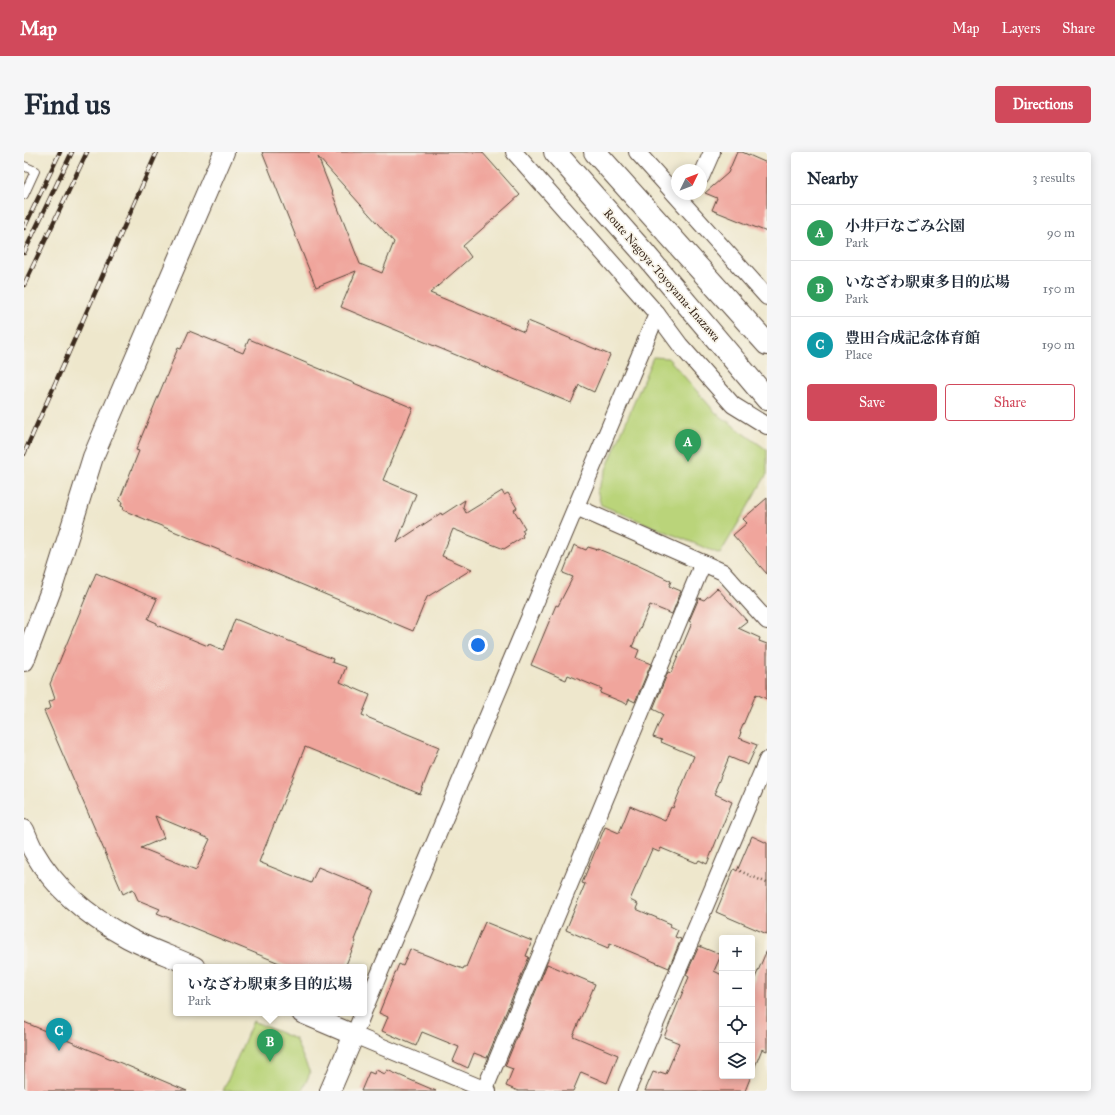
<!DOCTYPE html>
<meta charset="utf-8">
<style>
:root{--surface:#fff;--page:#f6f6f7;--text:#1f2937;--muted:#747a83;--line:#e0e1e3;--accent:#d1495b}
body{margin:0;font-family:"IM FELL Great Primer","Noto Serif JP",serif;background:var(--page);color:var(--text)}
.controls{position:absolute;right:12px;bottom:12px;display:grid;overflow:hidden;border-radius:4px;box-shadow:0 2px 10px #0003}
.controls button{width:36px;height:36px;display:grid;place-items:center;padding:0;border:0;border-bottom:1px solid var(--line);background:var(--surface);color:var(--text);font:20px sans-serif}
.compass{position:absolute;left:647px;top:12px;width:36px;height:36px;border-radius:50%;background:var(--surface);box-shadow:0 2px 10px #0003;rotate:47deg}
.you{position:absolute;left:454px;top:493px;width:14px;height:14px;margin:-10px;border:3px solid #fff;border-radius:50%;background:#1a73e8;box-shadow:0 0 0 6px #1a73e833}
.badge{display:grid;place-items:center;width:26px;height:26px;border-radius:50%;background:var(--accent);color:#fff;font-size:13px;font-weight:700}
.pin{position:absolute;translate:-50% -33px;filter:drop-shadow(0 1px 2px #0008)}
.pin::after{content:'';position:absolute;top:21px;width:14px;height:12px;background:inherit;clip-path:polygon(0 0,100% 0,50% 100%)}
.popup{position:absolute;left:149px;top:812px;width:194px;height:52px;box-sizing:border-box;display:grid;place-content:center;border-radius:4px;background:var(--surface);filter:drop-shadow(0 1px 3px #0005);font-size:13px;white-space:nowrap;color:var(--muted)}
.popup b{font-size:15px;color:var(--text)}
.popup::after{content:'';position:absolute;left:50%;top:100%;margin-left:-8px;border:8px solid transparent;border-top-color:var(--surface)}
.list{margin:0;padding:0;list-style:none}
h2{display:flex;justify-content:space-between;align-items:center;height:52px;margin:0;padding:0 16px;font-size:17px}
h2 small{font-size:13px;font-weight:400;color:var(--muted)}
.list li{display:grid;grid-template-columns:26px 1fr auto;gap:12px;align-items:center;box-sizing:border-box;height:56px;padding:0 16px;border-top:1px solid var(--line)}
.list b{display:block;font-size:15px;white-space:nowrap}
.list p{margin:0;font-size:13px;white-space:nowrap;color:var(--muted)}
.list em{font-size:13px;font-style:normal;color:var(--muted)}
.actions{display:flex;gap:8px;padding:12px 16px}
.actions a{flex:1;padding:9px 0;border:1px solid var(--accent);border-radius:4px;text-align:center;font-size:14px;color:var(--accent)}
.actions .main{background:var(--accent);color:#fff}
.icon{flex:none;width:22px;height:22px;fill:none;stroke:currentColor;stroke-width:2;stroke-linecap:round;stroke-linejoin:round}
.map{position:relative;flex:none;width:743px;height:939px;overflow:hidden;border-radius:4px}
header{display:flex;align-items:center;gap:24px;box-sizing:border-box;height:56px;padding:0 20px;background:var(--accent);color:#fff}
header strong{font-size:19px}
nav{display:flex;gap:22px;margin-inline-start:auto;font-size:14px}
.intro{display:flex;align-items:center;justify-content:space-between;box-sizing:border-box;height:96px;padding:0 24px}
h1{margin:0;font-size:28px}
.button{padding:10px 18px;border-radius:4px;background:var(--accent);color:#fff;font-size:14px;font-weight:700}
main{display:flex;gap:24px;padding:0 24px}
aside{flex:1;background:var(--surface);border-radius:4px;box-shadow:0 2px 10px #0003}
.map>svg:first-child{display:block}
</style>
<header>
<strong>Map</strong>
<nav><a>Map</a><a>Layers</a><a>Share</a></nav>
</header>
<div class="intro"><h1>Find us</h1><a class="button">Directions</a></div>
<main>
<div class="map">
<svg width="743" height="939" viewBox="0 0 743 939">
<rect width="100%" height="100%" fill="#f7f3e8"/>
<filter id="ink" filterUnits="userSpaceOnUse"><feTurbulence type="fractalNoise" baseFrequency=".025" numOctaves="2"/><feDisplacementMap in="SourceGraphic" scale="8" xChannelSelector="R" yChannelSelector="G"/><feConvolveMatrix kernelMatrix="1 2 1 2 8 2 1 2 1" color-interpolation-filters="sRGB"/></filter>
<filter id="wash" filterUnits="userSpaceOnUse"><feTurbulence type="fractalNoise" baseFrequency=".012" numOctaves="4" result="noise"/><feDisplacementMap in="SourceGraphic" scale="16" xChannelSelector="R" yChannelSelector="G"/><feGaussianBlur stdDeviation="0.9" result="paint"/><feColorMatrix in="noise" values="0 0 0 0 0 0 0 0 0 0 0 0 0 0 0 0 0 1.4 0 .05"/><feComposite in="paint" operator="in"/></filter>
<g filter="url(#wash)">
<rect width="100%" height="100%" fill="#eee7cc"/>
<!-- green -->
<g fill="#bad47a" stroke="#7a7f4c">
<path d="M629,205L644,206L692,261L743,298V322L696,402L577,353L573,339Z"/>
<path d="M229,869L271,887L286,921L278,939H199Z"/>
</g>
<g id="blocks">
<!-- building -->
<g fill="#f0a59c" fill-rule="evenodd">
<path d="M238,0H458L496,43L439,94L447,105L406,141L500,180L504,169L586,203L570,240L555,233L547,251L317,155L332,119L292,135ZM294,5L370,90L358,121L336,112Z"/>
<path d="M713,0H718L743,11V80L688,58L693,46L681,41L704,21Z"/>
<path d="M165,179L219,201L225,187L389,256L359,328L392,342L373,390L417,361L418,363L441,348L439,355L442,361L478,339L480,343L484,341L493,356L490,358L501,376L498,378L500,381L498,383L499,385L480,397L429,377L418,404L448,417L403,445L389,479L99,358L100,355L97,354L98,350L95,349L115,299L112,298L154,196L157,197Z"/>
<path d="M743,346V422L709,383L723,371L719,367Z"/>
<path d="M550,393L562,398L564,395L574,398V397L613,413L647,429L645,434L657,439L648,462L626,453L608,495L615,498L612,506L627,512L611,550L605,547L603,552L576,541L578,537L544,523L542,528L507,513L532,453L534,454L549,425L539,421Z"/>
<path d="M72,421L133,447L124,467L133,471V473L184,494L185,492L199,498L211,467L309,507L308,510L322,515L316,530L346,543L338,563L415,595L396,642L281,595L235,710L287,731L294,715L350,738L330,788L332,789L321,815H265L133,761L136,757L114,748L109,737L99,742L20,559L27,556L25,550L31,547L26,532ZM131,664L186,687L172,718L117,696L140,686Z"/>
<path d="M693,436L723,469L714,476L736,486L735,489L743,492V547L732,542L716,580H717L715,586L733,593L724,613L705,605L691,638H693L691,642L708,650L683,712L675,708L673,711L637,696L635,700L628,697L606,748L614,752L612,757L647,772L646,774L654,778L651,785L657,787L645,816L586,791L584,796L542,778L561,732L558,731L581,675L595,681L606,654L641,669L647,655L649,656L670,604L637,590L638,588L629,585L639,562L629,557L644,520L647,521L668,471L665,469L675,446L680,448Z"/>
<path d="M728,684L743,691V782L692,760L710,717L713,719Z"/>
<path d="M461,770L508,789L502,804L505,805L463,906L450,901L444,916L429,909L435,895L398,880L392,894L358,879L364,865L355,861L375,812L379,814L386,797L439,817L440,815H442Z"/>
<path d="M675,794L697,803L690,819L698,823V924H727L721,939H621L629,920L635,922L636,920L642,922L655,891L640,885L665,825L662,823Z"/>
<path d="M743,798V899L738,897L728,922V833Z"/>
<path d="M523,812L571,832L549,884L594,903L583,931L557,920L549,939H494L482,934L489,917L481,914Z"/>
<path d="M0,870L163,939H0Z"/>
<path d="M352,918L361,922L363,918L412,939H337L345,920L350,922Z"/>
</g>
</g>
</g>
<g filter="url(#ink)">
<use href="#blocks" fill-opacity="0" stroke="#564638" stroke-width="1"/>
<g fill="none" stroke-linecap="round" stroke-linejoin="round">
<!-- service casing -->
<g stroke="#564638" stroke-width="10">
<path id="service" d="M0,14L11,19L0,43"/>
</g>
<!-- minor casing -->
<g stroke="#564638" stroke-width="18">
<g id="minor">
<path d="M490,0L633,162L656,193L709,253L743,274"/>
<path d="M613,0L743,145"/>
<path d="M677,25L688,0"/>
<path d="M679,411L699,420L743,469"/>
<path d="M340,858L633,162"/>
<path d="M339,861L330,883L464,939"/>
<path d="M460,939L679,411L552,355"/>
<path d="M603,939L743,608"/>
</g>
</g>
<!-- tertiary casing -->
<g stroke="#564638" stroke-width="22">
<g id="tertiary">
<path d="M0,509L30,430L69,305L200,0"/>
<path d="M0,678C3,685 6,693 10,700C31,737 67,766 104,786C125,797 149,805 171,815"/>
<path d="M278,861L330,883L306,939"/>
</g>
</g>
<!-- secondary casing -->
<g stroke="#564638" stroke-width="24">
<g id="secondary">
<path d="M531,0L620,101L743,247"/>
<path d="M571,0L743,192"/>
</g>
</g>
<!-- path -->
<path stroke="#564638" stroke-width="2.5" stroke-dasharray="1 3" stroke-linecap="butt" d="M716,719L743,731"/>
<!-- service -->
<use href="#service" stroke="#fff" stroke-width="8"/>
<!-- minor -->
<use href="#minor" stroke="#fff" stroke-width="16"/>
<!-- tertiary -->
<use href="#tertiary" stroke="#fff" stroke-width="20"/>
<!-- secondary -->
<use href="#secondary" stroke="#fff" stroke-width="22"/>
<!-- rail casing -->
<g stroke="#3b2a1e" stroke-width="4.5">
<g id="rail">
<path d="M0,76L36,0"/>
<path d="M0,101L48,0"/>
<path d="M0,133L63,0"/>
<path d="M0,302L133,0"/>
</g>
</g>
<!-- rail -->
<use href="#rail" stroke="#f7f3e8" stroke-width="3" stroke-dasharray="9" stroke-linecap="butt"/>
</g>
</g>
<g text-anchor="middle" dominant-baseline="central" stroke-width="3.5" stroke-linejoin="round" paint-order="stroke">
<!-- street labels -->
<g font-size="12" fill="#3b2a1e" stroke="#f7f3e8">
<text transform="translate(638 123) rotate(49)">Route Nagoya-Toyoyama-Inazawa</text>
</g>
</g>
</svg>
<div class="controls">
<button>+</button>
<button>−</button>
<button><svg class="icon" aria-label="locate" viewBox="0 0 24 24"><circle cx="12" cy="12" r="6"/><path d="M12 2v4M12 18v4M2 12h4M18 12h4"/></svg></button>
<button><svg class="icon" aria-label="layers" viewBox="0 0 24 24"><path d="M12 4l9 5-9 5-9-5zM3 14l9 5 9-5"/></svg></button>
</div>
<svg class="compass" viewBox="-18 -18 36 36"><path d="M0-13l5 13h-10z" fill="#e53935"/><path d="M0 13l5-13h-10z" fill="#747a83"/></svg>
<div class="you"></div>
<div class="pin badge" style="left:664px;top:310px;background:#2e9e5b">A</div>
<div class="pin badge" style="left:246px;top:910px;background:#2e9e5b">B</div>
<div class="popup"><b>いなざわ駅東多目的広場</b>Park</div>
<div class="pin badge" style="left:35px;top:899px;background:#0f9aa8">C</div>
</div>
<aside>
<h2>Nearby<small>3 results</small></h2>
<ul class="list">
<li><span class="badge" style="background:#2e9e5b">A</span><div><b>小井戸なごみ公園</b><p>Park</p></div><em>90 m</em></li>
<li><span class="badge" style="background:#2e9e5b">B</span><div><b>いなざわ駅東多目的広場</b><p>Park</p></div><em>150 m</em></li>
<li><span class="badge" style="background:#0f9aa8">C</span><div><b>豊田合成記念体育館</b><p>Place</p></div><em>190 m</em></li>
</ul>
<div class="actions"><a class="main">Save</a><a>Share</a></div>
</aside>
</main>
